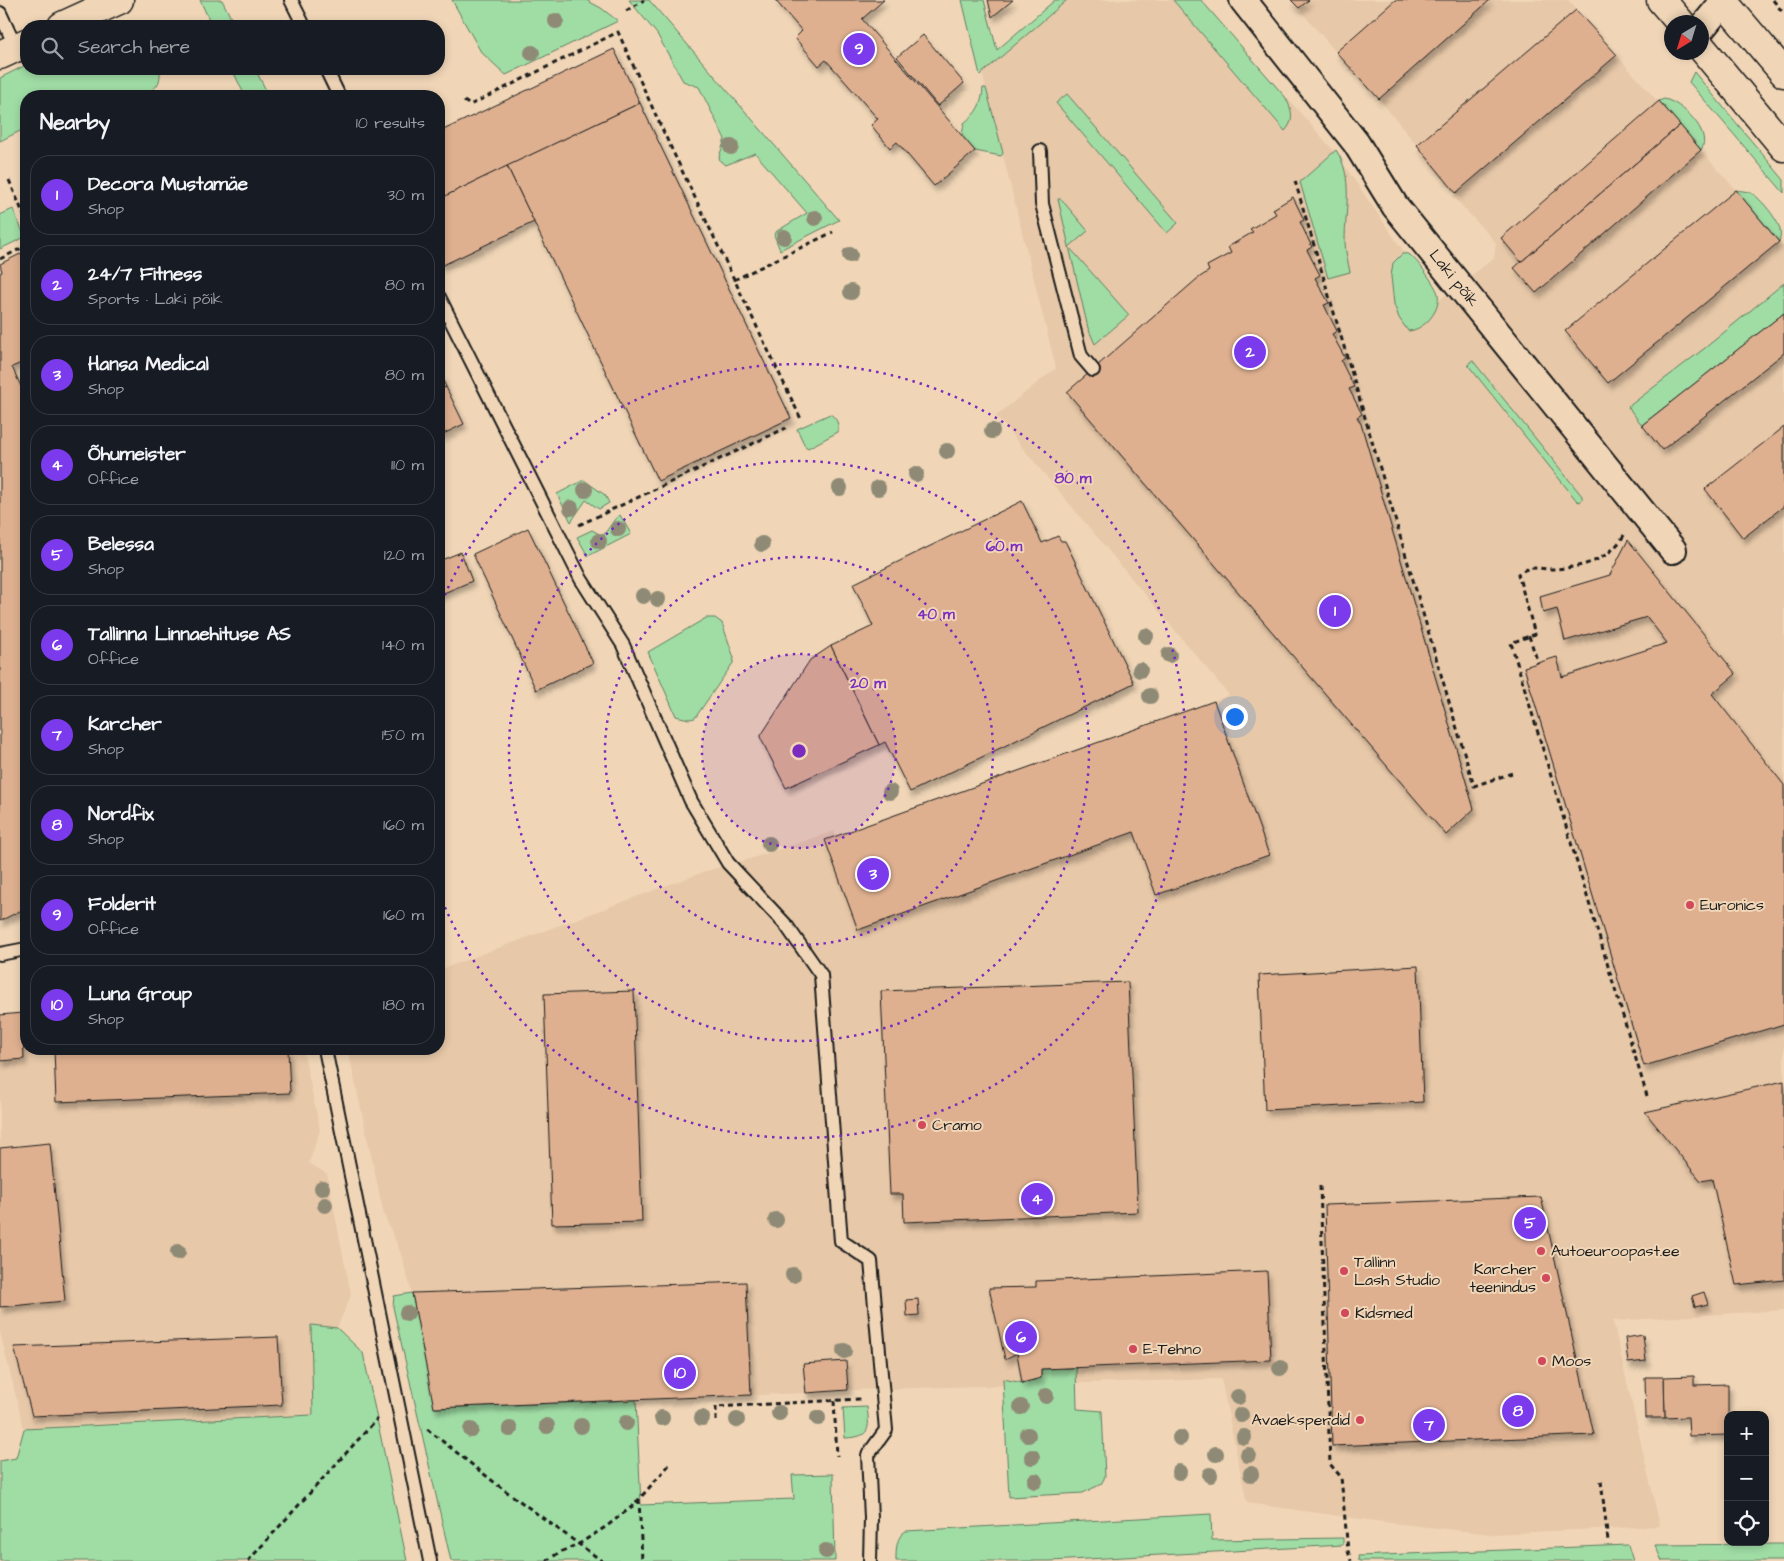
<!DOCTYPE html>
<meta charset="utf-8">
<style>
:root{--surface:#171b24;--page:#20242c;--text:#f1f3f6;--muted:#9ea1a6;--line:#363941;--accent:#7c3aed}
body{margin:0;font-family:"Architects Daughter",sans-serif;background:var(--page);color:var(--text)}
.controls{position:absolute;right:15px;bottom:15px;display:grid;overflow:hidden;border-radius:10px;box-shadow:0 2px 8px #0003}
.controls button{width:45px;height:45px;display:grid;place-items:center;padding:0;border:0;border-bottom:1px solid var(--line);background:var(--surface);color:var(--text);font:25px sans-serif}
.compass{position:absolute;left:1664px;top:15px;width:45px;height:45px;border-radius:50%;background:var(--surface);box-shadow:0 2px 8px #0003;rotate:218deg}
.you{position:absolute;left:1234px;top:716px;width:18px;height:18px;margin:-12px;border:4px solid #fff;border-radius:50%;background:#1a73e8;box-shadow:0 0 0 8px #1a73e833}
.badge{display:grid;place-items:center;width:32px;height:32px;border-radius:50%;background:var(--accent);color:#fff;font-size:16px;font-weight:700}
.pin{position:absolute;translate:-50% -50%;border:2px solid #fff;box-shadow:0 1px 5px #0006}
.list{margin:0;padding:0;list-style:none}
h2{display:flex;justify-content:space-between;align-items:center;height:65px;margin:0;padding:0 20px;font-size:21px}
h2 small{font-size:16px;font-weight:400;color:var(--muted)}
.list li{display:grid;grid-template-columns:32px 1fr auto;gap:15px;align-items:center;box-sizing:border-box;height:80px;margin:0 10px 10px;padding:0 10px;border:1px solid var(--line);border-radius:20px}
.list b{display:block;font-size:19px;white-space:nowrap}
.list p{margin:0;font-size:16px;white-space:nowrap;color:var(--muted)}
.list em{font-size:16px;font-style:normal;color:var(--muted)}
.icon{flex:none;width:28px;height:28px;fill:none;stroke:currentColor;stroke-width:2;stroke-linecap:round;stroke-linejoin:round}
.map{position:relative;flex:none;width:1784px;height:1561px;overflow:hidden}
.search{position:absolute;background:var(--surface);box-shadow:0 2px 8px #0003;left:20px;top:20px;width:425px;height:55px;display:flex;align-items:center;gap:12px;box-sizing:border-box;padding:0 18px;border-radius:20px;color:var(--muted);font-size:19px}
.panel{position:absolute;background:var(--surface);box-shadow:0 2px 8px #0003;left:20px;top:90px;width:425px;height:965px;border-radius:20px}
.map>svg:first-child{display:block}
</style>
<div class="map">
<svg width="1784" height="1561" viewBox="0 0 1784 1561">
<defs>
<filter id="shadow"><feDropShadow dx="3" dy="5.5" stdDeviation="2.5" flood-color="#0004"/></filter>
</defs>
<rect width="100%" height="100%" fill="#f0d6b7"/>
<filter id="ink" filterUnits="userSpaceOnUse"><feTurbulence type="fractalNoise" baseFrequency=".02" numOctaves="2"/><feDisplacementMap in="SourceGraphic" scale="10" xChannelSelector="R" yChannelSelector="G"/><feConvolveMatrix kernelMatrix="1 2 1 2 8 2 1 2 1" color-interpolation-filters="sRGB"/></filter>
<g filter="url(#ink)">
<!-- built -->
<g fill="#e7c8a8">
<path d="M1056,0H1200L1335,152L1438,301L1494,258L1496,243L1453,196L1456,193L1379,99L1336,52L1291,0H1568L1736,190L1784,248V1310L1613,1321L1660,1526L1491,1534L1383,1522L1247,1503L1221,1379L848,1390L806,1393L434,1408L412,1293L400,1251L384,1215L348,1049H439V970L706,871L750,859L834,831L836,836L1229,695L996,416L1056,368L980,64Z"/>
<path d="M26,1013V1049H303L320,1130L309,1163L327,1174L351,1295L337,1328L363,1353L376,1412L24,1429L0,1332V1015Z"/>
</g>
<!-- green -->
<g fill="#a0dda5" stroke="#5e7c60">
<path d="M200,0H222L235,26H212Z"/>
<path d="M452,0H586L601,8L618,21L506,75L481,52Z"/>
<path d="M629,0H649L839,220L780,250L774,235L777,231L807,213L755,153L726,165L720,161L719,157L725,139L699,87L683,81L657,34Z"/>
<path d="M962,0H984L997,50L1055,0H1067L980,75Z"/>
<path d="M1173,0H1201L1286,98C1292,111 1295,120 1285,131Z"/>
<path d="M26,65V69H160C161,87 155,89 139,96H26V128L0,141V78Z"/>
<path d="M232,69H255L269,96H245Z"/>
<path d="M1694,72L1784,180V193L1689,82Z"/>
<path d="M983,88H986L1003,153L1001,156L975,151L962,136L964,123C977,113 982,104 983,88Z"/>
<path d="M1067,94L1178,223L1167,233L1056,103Z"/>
<path d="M1664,99C1681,102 1713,132 1701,150L1659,101Z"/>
<path d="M1336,150C1354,177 1345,211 1345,241C1345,251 1348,262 1350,272L1328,278L1300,182Z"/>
<path d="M1736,190C1741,191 1747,191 1751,193C1760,197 1779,221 1780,230C1781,234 1780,238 1779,242Z"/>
<path d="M1058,199H1061L1088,231L1069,247L1129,315L1095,344L1088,328Z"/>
<path d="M13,209L25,237L0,249V215Z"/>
<path d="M1402,254C1406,254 1406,253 1410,255C1417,260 1436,285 1438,294C1441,311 1424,330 1408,331L1399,318L1394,304L1391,276L1393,263Z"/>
<path d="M1784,283V313L1642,425L1628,407L1705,348Z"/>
<path d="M1471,361H1473L1582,496V499L1580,502L1577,501L1468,365Z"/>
<path d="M830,414C837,418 839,425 838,432L808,448L805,446L797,429Z"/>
<path d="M584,480L605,495L609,503L599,509L586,500L571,522L557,494Z"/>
<path d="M620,515L631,534L588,556L577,537L592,530L603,536L615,519Z"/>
<path d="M706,618H715L722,623L734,658L733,663L695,718L689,719L676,716L648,652Z"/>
<path d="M412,1293L435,1408L636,1400L641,1505L794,1499L792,1475L833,1474L835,1561H451L393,1307L394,1296Z"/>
<path d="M311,1325L337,1328L363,1353L407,1561H0V1461L16,1458L24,1429L313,1415Z"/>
<path d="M1076,1368L1077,1409L1102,1411L1105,1477L1101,1484L1083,1493L1009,1497L1003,1379L1023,1383L1041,1378V1369Z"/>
<path d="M867,1407C870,1430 870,1437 845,1438L843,1408Z"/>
<path d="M1211,1514L1212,1540L1343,1538V1545L1050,1561H896C896,1550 896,1536 906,1531Z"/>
<path d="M1784,1544V1561H1662L1655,1545Z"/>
<path d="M1628,1545L1633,1561H1359L1358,1556Z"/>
</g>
<!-- building -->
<g fill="#deb090" stroke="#1c1c1c" filter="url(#shadow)">
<path d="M775,0H884L862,19L975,151L934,186L897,142L890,148L871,125L878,119L826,60L819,66L795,38L802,31Z"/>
<path d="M988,0H1013L992,17Z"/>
<path d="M1291,0H1309L1299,8Z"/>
<path d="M1395,0H1490L1379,99L1336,52Z"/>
<path d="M1576,10L1617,55L1456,193L1417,145Z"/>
<path d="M923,35L964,83L938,106L897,57Z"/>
<path d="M614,49L640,103L439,199V132Z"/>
<path d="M1659,101L1680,125L1521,262L1501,238Z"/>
<path d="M640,103L791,418L658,481L507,166Z"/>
<path d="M1680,125L1701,150L1536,293L1514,268Z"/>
<path d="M507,166L534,222L441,266L439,261V199Z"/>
<path d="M1736,190L1779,242L1608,383L1565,331Z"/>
<path d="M1293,197L1304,220L1300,222L1312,247L1307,250L1320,275L1315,278L1329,303L1324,305L1337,331L1332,334L1345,358L1341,361L1354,387L1349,389L1362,414L1357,417L1361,424L1474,809L1446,835L1067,392L1197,279L1209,271L1207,266L1231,253L1228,247L1253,232L1250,229L1276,214L1273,209Z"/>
<path d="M24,252L26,256V361L12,367L26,397V908L0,921V273L2,272L0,264Z"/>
<path d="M1784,313V353L1662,450L1642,425Z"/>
<path d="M439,372L446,387L439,390Z"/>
<path d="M446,387L464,424L439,436V390Z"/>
<path d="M1784,427V506L1743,538L1705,489Z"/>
<path d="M1022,501L1042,543L1058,536L1061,541H1065L1134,683L910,792L885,742L879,745L831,646L873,626L853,584Z"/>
<path d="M528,528L593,663L536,690L473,554Z"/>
<path d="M1628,540L1736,674L1712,694L1784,785V1024L1644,1066L1524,667L1557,657L1562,677L1667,643L1647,617L1565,641L1557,609L1543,613L1540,596L1610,575Z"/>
<path d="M461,552L472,581L439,595V561Z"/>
<path d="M831,646L879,745L786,788L760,737L810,660Z"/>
<path d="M1214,701L1269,855L1156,895L1134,832L858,930L825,840Z"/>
<path d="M1418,966L1423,1102L1265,1110L1259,975Z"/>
<path d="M1128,982L1138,1212L904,1222L903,1194H890L881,991Z"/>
<path d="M634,991L642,1222L552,1224L544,994Z"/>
<path d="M22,1013L24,1059L0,1061V1015Z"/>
<path d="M54,1049H288L290,1093L56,1102Z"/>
<path d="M1784,1081V1280L1736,1285L1712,1179L1701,1181L1645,1112Z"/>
<path d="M50,1143L65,1301L0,1307V1148Z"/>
<path d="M1541,1197L1594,1435L1332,1446L1325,1205Z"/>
<path d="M1267,1271L1271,1360L1041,1369V1378L1022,1383L1017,1353L1005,1359L989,1288L1036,1287V1281Z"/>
<path d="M746,1282L751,1395L434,1408L412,1293Z"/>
<path d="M1704,1292L1708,1304L1695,1307L1692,1296Z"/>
<path d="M918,1299L919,1315L907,1316L906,1300Z"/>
<path d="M1643,1335L1646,1361L1628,1363L1625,1338Z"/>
<path d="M278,1337L282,1405L32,1416L14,1347Z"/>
<path d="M846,1361L848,1390L806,1393L803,1364Z"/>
<path d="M1694,1376V1385L1728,1384V1435L1689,1436L1688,1417L1665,1418L1664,1377Z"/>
<path d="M1645,1377H1664L1665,1418H1646Z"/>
</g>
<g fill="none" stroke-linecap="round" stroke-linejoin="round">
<!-- service casing -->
<g stroke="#1c1c1c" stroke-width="16">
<g id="service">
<path d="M291,0L304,26"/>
<path d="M0,13L16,48"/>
<path d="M326,69L339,96"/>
<path d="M1040,151L1042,204L1081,356L1093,370"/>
<path d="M439,297L581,579L623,645L691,801L728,863L786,925L821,975L841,1241L871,1261L886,1430L868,1455L871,1518L870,1561"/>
<path d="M0,954L26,949"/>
<path d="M325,1049L430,1561"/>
</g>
</g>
<!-- minor casing -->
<g stroke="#1c1c1c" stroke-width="30">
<g id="minor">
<path d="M1243,0L1356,143L1395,206L1673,550"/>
<path d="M1702,28L1725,0"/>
</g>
</g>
<!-- tertiary casing -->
<g stroke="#1c1c1c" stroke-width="31">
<g id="tertiary">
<path d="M62,26L119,0"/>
<path d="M0,55L26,43"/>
</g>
</g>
<!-- primary casing -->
<g stroke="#1c1c1c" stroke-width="31">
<g id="primary">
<path d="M1661,0L1680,22"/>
<path d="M1722,0L1784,73"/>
<path d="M1702,48L1784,147"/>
</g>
</g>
<!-- path -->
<g stroke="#1c1c1c" stroke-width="3" stroke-dasharray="5 4" stroke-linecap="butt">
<path d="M1773,0L1784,14"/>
<path d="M626,11L644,0"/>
<path d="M464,101L470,105L618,32L664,133L802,421"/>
<path d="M9,180L26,220"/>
<path d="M1295,181L1474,786L1515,772"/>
<path d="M0,259L26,246"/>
<path d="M734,280L833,232"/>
<path d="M579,525L786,428"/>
<path d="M1624,535C1609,561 1581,568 1552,569C1539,569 1529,565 1518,574L1535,634L1511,643L1647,1096"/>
<path d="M1529,636L1538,663"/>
<path d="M1320,1186L1330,1464L1341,1477L1348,1551L1351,1561"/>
<path d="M834,1401L837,1456"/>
<path d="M716,1421V1407L860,1399"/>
<path d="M427,1429L499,1486L602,1561"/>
<path d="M1601,1481L1608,1541"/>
<path d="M639,1499L642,1561"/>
<path d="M248,1561L377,1419"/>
<path d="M546,1561L560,1552L579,1544L607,1526L634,1505L669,1465"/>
</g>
<!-- service -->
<use href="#service" stroke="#f0d6b7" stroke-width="12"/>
<!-- minor -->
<use href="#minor" stroke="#f0d6b7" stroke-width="26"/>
<!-- tertiary -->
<use href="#tertiary" stroke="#f0d6b7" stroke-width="28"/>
<!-- primary -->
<use href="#primary" stroke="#f0d6b7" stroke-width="28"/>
</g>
<!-- trees -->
<g fill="#8e8a74">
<circle cx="556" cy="21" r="8"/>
<circle cx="532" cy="53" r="8"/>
<circle cx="731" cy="147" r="8"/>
<circle cx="815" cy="218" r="8"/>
<circle cx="784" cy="237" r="8"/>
<circle cx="850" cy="255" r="8"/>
<circle cx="851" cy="292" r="8"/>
<circle cx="992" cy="431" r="8"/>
<circle cx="947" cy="451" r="8"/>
<circle cx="916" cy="474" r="8"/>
<circle cx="840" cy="488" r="8"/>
<circle cx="878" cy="488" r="8"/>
<circle cx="585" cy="490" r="8"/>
<circle cx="571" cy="508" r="8"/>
<circle cx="618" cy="529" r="8"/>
<circle cx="599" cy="541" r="8"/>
<circle cx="762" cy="544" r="8"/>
<circle cx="643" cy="596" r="8"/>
<circle cx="658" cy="599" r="8"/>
<circle cx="1146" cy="636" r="8"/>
<circle cx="1169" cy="655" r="8"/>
<circle cx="1140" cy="670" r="8"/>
<circle cx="1150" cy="696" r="8"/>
<circle cx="890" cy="792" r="8"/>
<circle cx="769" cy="844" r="8"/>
<circle cx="322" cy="1188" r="8"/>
<circle cx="325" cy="1205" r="8"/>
<circle cx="776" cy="1220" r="8"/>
<circle cx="178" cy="1252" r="8"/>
<circle cx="793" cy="1275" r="8"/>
<circle cx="407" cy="1313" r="8"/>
<circle cx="844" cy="1351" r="8"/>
<circle cx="1280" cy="1368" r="8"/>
<circle cx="1046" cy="1396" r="8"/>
<circle cx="1238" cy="1397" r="8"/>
<circle cx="1021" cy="1407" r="8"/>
<circle cx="779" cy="1413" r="8"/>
<circle cx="1241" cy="1415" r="8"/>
<circle cx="662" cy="1418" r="8"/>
<circle cx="702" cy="1418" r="8"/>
<circle cx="818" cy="1418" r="8"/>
<circle cx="737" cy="1420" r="8"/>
<circle cx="626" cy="1423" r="8"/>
<circle cx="547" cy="1426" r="8"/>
<circle cx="581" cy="1426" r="8"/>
<circle cx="510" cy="1429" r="8"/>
<circle cx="471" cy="1430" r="8"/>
<circle cx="1028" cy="1435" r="8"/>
<circle cx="1244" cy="1437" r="8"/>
<circle cx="1180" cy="1438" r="8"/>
<circle cx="1216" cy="1454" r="8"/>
<circle cx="1248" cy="1455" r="8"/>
<circle cx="1032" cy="1457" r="8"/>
<circle cx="1179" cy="1472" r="8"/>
<circle cx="1251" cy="1474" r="8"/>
<circle cx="1210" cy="1475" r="8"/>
<circle cx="1035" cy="1481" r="8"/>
<circle cx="826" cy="1551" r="8"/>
</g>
</g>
<!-- distance rings -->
<circle cx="799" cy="751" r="97" fill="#7b2cbf" fill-opacity=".12"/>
<g fill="none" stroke="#7b2cbf" stroke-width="2.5" stroke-dasharray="2.5 5">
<circle cx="799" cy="751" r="97"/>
<circle cx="799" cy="751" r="194"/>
<circle cx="799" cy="751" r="290"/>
<path d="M439 609A387 387 0 1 1 439 893"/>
</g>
<!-- markers -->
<g fill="#d1495b" stroke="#f0d6b7" stroke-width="2">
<circle cx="1690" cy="905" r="5"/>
<circle cx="922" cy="1125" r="5"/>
<circle cx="1541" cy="1251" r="5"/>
<circle cx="1344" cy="1271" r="5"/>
<circle cx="1546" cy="1278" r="5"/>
<circle cx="1345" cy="1313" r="5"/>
<circle cx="1133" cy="1349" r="5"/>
<circle cx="1542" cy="1361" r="5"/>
<circle cx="1360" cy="1420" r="5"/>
</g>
<g text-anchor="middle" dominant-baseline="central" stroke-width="4" stroke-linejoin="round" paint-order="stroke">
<!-- street labels -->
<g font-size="16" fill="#1c1c1c" stroke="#f0d6b7">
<text transform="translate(1454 278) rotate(51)">Laki põik</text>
</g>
<!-- poi labels -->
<g font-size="16" fill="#1c1c1c" stroke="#f0d6b7" text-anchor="start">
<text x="1700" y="905">Euronics</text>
<text x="932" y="1125">Cramo</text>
<text x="1551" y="1251">Autoeuroopast.ee</text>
<text x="1354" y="1262">Tallinn<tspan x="1354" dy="18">Lash Studio</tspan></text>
<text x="1536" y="1269" text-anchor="end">Karcher<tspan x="1536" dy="18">teenindus</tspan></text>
<text x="1355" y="1313">Kidsmed</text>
<text x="1143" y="1349">E-Tehno</text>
<text x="1552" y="1361">Moos</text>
<text x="1350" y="1420" text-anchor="end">Avaeksperdid</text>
</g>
</g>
<circle cx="799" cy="751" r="8" fill="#7b2cbf" stroke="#f0d6b7" stroke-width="2.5"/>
<g font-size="15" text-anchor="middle" font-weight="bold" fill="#7b2cbf" stroke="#f0d6b7" stroke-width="4" stroke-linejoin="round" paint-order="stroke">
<text x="1073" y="483">80 m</text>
<text x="1004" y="551">60 m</text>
<text x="936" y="619">40 m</text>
<text x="868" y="688">20 m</text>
</g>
</svg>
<div class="controls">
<button>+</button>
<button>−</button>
<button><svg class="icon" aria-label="locate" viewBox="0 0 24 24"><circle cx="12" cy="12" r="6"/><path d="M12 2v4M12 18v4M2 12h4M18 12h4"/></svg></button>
</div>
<svg class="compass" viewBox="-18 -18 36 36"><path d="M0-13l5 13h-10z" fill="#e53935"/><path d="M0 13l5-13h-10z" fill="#9ea1a6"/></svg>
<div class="you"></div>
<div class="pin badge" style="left:1335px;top:611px">1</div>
<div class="pin badge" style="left:1250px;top:352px">2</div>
<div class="pin badge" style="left:873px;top:874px">3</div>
<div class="pin badge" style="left:1037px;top:1199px">4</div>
<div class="pin badge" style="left:1530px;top:1223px">5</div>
<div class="pin badge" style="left:1021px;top:1337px">6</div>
<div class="pin badge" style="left:1429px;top:1425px">7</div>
<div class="pin badge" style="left:1518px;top:1411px">8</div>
<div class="pin badge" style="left:859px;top:49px">9</div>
<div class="pin badge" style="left:680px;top:1373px">10</div>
<div class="search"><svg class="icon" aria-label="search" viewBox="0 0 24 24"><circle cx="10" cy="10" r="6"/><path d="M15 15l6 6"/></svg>Search here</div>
<section class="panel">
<h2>Nearby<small>10 results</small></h2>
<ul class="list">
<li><span class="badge">1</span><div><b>Decora Mustamäe</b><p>Shop</p></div><em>30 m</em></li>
<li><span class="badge">2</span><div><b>24/7 Fitness</b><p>Sports · Laki põik</p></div><em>80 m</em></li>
<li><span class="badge">3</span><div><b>Hansa Medical</b><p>Shop</p></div><em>80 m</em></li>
<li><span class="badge">4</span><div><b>Õhumeister</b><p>Office</p></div><em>110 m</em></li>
<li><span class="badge">5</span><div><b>Belessa</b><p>Shop</p></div><em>120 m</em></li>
<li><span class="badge">6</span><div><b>Tallinna Linnaehituse AS</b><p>Office</p></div><em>140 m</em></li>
<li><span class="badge">7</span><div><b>Karcher</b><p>Shop</p></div><em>150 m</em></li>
<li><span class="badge">8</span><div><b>Nordfix</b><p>Shop</p></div><em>160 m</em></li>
<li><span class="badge">9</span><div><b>Folderit</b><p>Office</p></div><em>160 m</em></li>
<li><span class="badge">10</span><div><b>Luna Group</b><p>Shop</p></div><em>180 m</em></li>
</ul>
</section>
</div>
